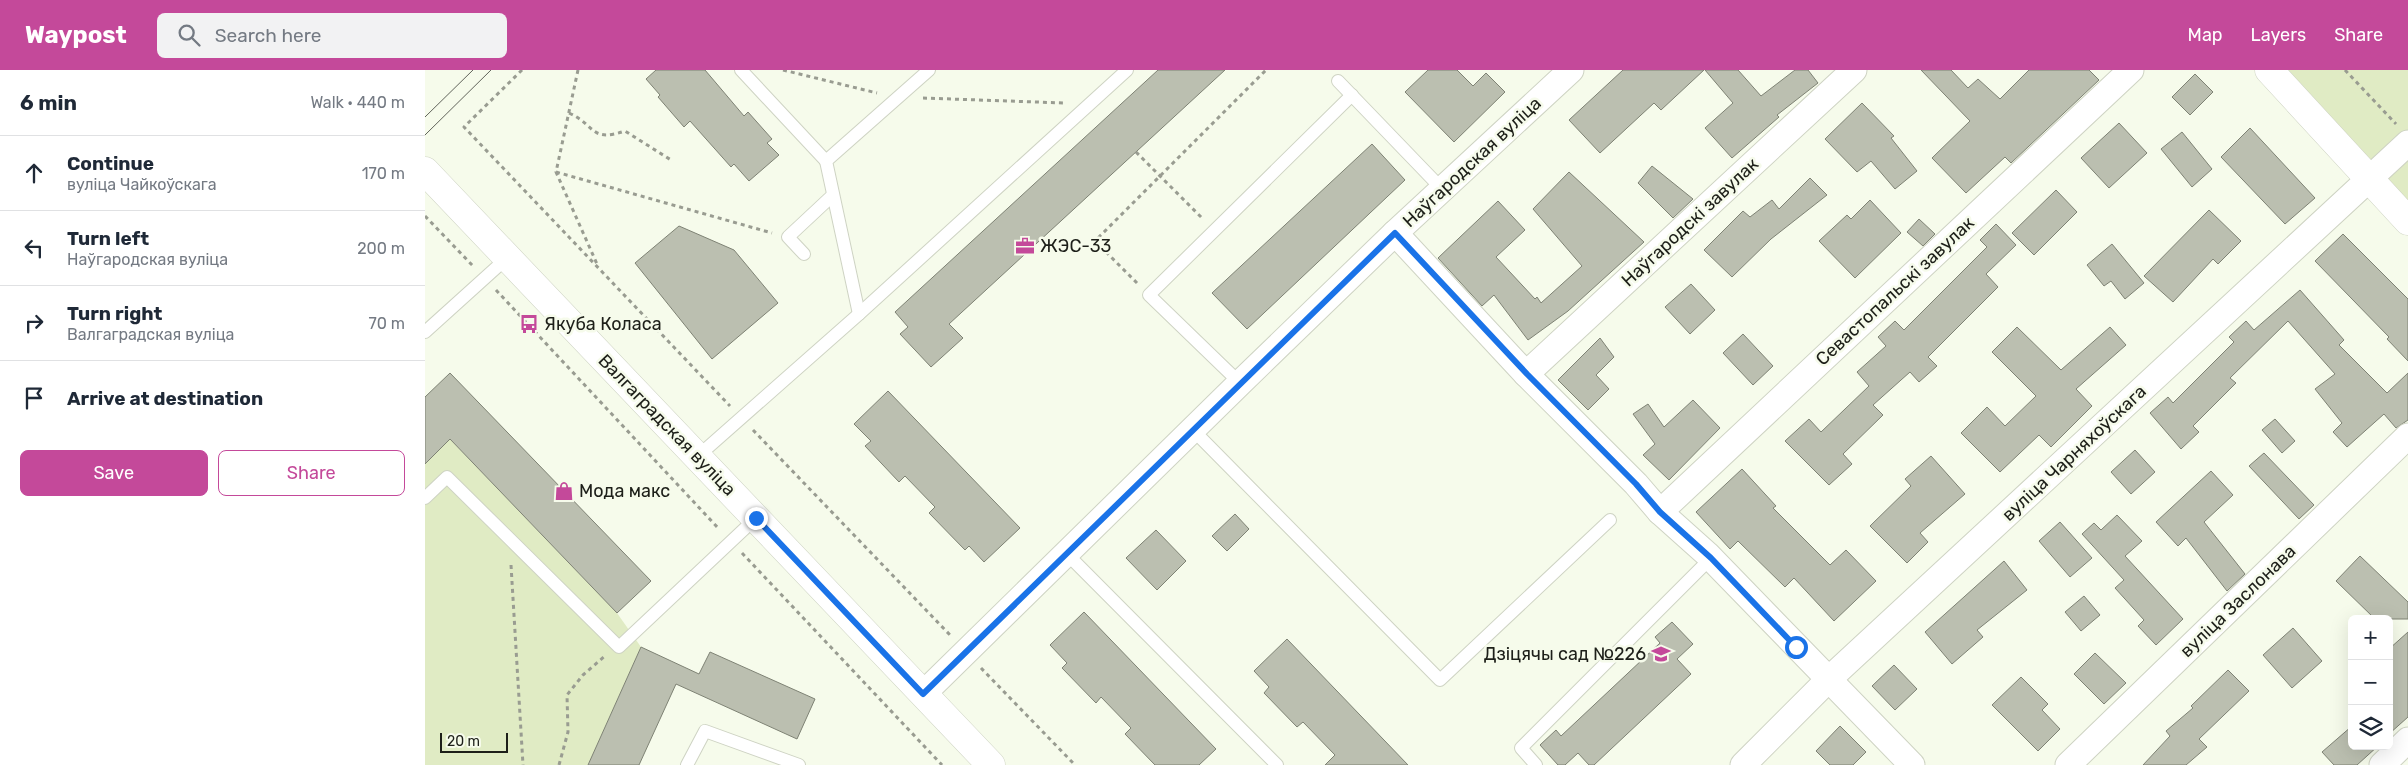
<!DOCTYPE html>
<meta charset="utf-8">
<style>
:root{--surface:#fff;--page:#f2f2f3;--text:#1f2937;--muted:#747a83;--line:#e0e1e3;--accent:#c4499a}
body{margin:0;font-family:Rubik,sans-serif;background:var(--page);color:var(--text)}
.controls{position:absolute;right:15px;bottom:15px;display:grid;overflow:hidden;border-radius:8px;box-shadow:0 5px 20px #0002}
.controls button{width:45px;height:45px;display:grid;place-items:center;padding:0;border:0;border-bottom:1px solid var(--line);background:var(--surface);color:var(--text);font:25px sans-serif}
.scale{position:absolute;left:15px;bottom:12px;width:68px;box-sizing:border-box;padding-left:5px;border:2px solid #1d1f19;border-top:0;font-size:14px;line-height:18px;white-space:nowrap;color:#1d1f19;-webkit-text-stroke:4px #f6fbeb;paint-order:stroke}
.stop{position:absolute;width:15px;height:15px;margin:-11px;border:4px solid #1a73e8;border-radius:50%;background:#fff}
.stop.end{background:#1a73e8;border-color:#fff;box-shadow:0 1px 5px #0008}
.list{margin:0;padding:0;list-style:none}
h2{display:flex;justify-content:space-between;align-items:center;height:65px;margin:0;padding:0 20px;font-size:21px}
h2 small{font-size:16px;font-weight:400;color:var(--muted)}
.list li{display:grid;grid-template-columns:32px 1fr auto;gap:15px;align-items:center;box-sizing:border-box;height:75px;padding:0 20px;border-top:1px solid var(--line)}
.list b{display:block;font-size:19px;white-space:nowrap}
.list p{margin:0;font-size:16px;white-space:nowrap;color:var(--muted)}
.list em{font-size:16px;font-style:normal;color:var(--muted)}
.actions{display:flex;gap:10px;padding:15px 20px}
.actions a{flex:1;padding:11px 0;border:1px solid var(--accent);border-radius:8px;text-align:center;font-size:18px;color:var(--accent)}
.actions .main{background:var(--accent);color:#fff}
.icon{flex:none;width:28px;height:28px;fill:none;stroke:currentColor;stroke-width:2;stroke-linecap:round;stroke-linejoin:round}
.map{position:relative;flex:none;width:1983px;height:695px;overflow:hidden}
header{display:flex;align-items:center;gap:30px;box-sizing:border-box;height:70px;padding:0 25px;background:var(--accent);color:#fff}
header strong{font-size:24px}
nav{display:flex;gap:28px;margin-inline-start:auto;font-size:18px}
.search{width:350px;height:45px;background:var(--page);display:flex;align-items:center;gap:12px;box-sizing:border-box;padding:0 18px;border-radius:8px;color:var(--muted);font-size:19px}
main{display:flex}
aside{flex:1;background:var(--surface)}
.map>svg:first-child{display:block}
</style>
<header>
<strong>Waypost</strong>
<div class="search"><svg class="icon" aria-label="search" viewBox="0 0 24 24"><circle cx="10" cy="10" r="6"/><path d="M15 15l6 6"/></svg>Search here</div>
<nav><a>Map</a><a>Layers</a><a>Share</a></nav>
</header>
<main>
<aside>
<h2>6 min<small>Walk · 440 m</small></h2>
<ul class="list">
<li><svg class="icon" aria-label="ahead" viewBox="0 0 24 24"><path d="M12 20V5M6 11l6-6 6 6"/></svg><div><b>Continue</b><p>вуліца Чайкоўскага</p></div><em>170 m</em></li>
<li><svg class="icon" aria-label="left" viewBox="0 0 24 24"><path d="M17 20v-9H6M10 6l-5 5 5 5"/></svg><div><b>Turn left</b><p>Наўгародская вуліца</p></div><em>200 m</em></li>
<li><svg class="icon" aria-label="right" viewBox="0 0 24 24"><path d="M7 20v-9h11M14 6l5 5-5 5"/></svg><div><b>Turn right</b><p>Валгаградская вуліца</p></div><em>70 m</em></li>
<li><svg class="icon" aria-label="arrive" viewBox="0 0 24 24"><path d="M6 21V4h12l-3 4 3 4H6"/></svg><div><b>Arrive at destination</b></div></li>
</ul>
<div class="actions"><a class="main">Save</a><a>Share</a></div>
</aside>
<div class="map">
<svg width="1983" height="695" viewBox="0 0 1983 695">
<rect width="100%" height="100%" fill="#f6fbeb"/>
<!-- green -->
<g fill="#e0ebc4">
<path d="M1847,0H1983V149Z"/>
<path d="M23,367L192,543L216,577L163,695H0V389Z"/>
</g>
<!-- building -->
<g fill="#bbbfb0" stroke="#7e8274">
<path d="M231,0H280L319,46L323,42L347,69L342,73L354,85L324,111L309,94L306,97L265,51L259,57L233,27L235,25L221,9Z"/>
<path d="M733,0H800L524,254L538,268L506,297L475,264L483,257L470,242Z"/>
<path d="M1003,0H1032L1048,16L1061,3L1080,22L1029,72L980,22Z"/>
<path d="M1198,0H1279L1236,40L1229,33L1175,83L1144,50Z"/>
<path d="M1280,0H1313L1336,26L1370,0H1383L1393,13L1352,45L1354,47L1307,88L1280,58L1308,33Z"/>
<path d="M1496,0H1526L1543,18L1553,9L1575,29L1604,0H1664L1674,10L1586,93L1580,87L1541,123L1507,88L1545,51Z"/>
<path d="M1770,4L1788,22L1765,45L1747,27Z"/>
<path d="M1437,33L1469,66L1466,68L1492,101L1470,119L1446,91L1432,102L1400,69Z"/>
<path d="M1694,53L1722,83L1684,118L1656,88Z"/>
<path d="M1825,58L1890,128L1860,154L1796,87Z"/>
<path d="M1757,62L1787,99L1767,117L1736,79Z"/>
<path d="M947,74L980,110L822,259L787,223Z"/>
<path d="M1227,96L1268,129L1248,148L1213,113Z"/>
<path d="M1144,102L1219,172L1143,241L1103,270L1069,225L1057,236L1013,188L1073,131L1100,160L1071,187L1110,229L1112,227L1116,233L1157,196L1108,139Z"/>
<path d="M1385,108L1402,125L1346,169L1307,207L1279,180L1318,141L1325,147L1347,130L1354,139Z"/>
<path d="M1631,120L1652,142L1609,185L1587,163Z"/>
<path d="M1445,130L1476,163L1430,208L1394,171L1422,145L1426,149Z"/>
<path d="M1784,140L1816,171L1793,194L1788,189L1748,232L1719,206Z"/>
<path d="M1494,149L1510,164L1498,176L1482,162Z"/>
<path d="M1571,154L1591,175L1561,204L1573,217L1503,287L1512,296L1494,312L1485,302L1448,335L1458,345L1418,384L1427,394L1404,415L1360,371L1384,349L1396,362L1444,316L1432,302L1461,276L1453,267L1470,251L1479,260L1562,177L1555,170Z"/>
<path d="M254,156L309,180L353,233L287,289L210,193Z"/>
<path d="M1918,164L1983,229V291L1962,269L1964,267L1890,191Z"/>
<path d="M1687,174L1719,213L1700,229L1686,211L1679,216L1662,195Z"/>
<path d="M1266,214L1290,240L1265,264L1240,237Z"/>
<path d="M1875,220L1919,270L1914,275L1962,323L1983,303V350L1971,358L1959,344L1922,377L1908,362L1917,353L1890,319L1910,304L1863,251L1805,308L1811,313L1768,356L1774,362L1756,379L1725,343L1743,327L1748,333L1809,272L1804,267L1821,251L1829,260Z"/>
<path d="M1592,257L1636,300L1685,257L1701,275L1651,319L1667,336L1626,377L1614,365L1575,402L1536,363L1562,337L1580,356L1611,326L1567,282Z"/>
<path d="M1318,264L1348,296L1328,315L1298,283Z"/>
<path d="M1175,268L1189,287L1171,305L1184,319L1163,340L1133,310Z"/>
<path d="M25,303L226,511L192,543L25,369L0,394V327Z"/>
<path d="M463,321L595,458L559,492L544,476L540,480L504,443L510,437L480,406L474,412L440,376L446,371L429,354Z"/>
<path d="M1268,330L1295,358L1244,410L1218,385L1230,374L1208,344L1223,334L1239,357Z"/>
<path d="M1850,349L1870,371L1857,383L1837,360Z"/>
<path d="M1710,380L1730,402L1706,424L1686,402Z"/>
<path d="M1839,383L1889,435L1874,449L1824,396Z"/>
<path d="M1506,386L1540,424L1495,463L1503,472L1482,493L1445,456L1486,416L1480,409Z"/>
<path d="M1317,399L1351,436L1348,438L1405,495L1421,480L1451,511L1409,551L1369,508L1360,517L1313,471L1305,479L1271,442Z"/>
<path d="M1786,401L1808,425L1779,452L1820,504L1802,521L1761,468L1753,476L1731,452Z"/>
<path d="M810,444L824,459L802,481L787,466Z"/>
<path d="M1692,445L1717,471L1700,486L1758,549L1731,575L1713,556L1719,550L1690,518L1699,510L1657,464L1669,453L1676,460Z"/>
<path d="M1635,452L1667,488L1645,507L1614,471Z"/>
<path d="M731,460L761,491L732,520L701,488Z"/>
<path d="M1935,486L1983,532V549H1950L1911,511Z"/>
<path d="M1579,491L1602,520L1552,560L1558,567L1527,594L1500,562Z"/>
<path d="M1659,526L1675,545L1656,561L1640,542Z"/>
<path d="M659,542L791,679L774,695H730L700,664L706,658L676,627L671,633L637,598L642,593L625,575Z"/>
<path d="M1247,552L1268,574L1252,589L1266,604L1169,695H1164L1153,683L1140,695H1133L1115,675L1131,660L1136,666L1235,573L1230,567Z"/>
<path d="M1868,558L1897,591L1867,618L1838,585Z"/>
<path d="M1983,562V647L1964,664V579Z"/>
<path d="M862,569L983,695H900L910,685L878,652L872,657L839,623L844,617L829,601Z"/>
<path d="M216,577L274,604L285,582L390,629L372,669L251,614L214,695H163Z"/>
<path d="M1670,583L1701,613L1679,634L1649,604Z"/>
<path d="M1469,595L1492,619L1470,640L1447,616Z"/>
<path d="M1803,600L1824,621L1774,669L1782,677L1761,695H1718L1745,666L1741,661L1768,638L1766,636Z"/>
<path d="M1596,607L1623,634L1617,640L1635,659L1613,681L1567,635Z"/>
<path d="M1415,656L1441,682L1428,695H1405L1391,681Z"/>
<path d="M1927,656V676H1953L1932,695H1909L1897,682Z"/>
</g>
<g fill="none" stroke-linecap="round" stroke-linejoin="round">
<!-- lane casing -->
<g stroke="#ced3c3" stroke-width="14">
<g id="lane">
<path d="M316,0L401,91"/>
<path d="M913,11L1018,120"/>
<path d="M379,184L363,167L408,125"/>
<path d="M434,244L401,91L504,0"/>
<path d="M0,262L82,188"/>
<path d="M815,313L724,225L927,25"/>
<path d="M768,360L1015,610L1185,450"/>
<path d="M272,387L434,244L702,0"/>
<path d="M0,428L22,407L194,577L331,448"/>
<path d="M641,483L852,695"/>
<path d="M262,695L280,661L374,695"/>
<path d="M1111,695L1096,678L1286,488"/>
</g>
</g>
<!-- street casing -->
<g stroke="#ced3c3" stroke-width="27">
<g id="street">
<path d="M970,163L1101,304L1211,414L1235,442L1282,484L1487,695"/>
<path d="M1101,304L1429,0"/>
<path d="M1235,442L1706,0"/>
<path d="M498,624L815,313L970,163L1146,0"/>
<path d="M1318,695L1403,610L1983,73"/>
<path d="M1643,695L1983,366"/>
<path d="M1957,695L1983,670"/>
</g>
</g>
<!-- secondary casing -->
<g stroke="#ced3c3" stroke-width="29">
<g id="secondary">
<path d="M1844,0L1983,151"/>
<path d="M0,101L566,695"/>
</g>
</g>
<!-- path -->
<g stroke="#999c91" stroke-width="3" stroke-dasharray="4 4" stroke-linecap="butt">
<path d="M97,0L39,57L305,336"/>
<path d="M153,0L131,102L172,194"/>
<path d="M358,0L452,23"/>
<path d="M1920,0L1971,54"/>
<path d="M498,28L639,33"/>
<path d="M144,43C171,55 165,73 200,61L246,90"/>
<path d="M711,82L778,149"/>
<path d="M131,102L347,163"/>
<path d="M0,146L48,196"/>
<path d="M712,213L670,171L841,0"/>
<path d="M71,220L294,459"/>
<path d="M328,360L525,565"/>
<path d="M317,483L517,695"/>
<path d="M86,495L98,695"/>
<path d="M556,598L650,695"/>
<path d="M134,695L143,662L142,625L158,605L181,585"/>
</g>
<!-- lane -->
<use href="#lane" stroke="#fff" stroke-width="12"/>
<!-- street -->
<use href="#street" stroke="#fff" stroke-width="25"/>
<!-- secondary -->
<use href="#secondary" stroke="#fff" stroke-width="28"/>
<!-- tram -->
<g stroke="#60635a" stroke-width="1">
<path d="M0,47L48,0"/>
<path d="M0,65L66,0"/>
</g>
</g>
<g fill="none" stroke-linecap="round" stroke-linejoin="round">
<!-- route -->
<path stroke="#1a73e8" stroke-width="6" d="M331,448L498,624L970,163L1102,304L1211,414L1235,442L1286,488L1371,577"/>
</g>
<!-- icons -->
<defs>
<g id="office-bare" transform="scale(1.5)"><path d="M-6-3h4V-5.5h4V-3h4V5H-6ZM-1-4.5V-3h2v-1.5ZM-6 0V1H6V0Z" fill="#c4499a" stroke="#f6fbeb" stroke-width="2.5" paint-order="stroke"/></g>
<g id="bus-bare" transform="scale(1.5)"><path d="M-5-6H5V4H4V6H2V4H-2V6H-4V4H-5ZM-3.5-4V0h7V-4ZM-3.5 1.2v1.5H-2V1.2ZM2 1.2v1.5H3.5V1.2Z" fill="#c4499a" stroke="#f6fbeb" stroke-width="2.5" paint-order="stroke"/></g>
<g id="shop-bare" transform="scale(1.5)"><path d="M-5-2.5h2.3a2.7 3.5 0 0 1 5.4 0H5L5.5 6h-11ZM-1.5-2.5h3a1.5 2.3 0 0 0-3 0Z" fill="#c4499a" stroke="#f6fbeb" stroke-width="2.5" paint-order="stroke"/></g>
<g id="school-bare" transform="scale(1.5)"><path d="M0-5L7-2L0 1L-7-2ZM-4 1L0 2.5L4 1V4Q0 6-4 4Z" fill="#c4499a" stroke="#f6fbeb" stroke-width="2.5" paint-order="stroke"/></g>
</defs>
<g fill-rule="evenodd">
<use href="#office-bare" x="600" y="176"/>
<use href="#bus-bare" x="104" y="254"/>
<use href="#shop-bare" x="139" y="421"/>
<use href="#school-bare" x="1236" y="584"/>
</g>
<g text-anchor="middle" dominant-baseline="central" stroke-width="5" stroke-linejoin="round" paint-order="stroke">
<!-- street labels -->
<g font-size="18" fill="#1d1f19" stroke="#f6fbeb">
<text transform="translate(1047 92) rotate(-43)">Наўгародская вуліца</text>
<text transform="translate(1265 152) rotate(-43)">Наўгародскі завулак</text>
<text transform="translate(1470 221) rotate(-43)">Севастопальскі завулак</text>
<text transform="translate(242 355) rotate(46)">Валгаградская вуліца</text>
<text transform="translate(1649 383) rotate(-43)">вуліца Чарняхоўскага</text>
<text transform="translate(1813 531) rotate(-44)">вуліца Заслонава</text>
</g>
<!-- poi labels -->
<g font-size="18" fill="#1d1f19" stroke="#f6fbeb" text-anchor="start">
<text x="615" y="176">ЖЭС-33</text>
<text x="119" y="254">Якуба Коласа</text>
<text x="154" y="421">Мода макс</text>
<text x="1221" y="584" text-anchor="end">Дзіцячы сад №226</text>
</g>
</g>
</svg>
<div class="controls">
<button>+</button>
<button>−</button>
<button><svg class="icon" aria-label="layers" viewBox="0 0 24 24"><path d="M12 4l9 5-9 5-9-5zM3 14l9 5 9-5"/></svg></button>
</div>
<div class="scale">20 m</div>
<div class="stop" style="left:1371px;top:577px"></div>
<div class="stop end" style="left:331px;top:448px"></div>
</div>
</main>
